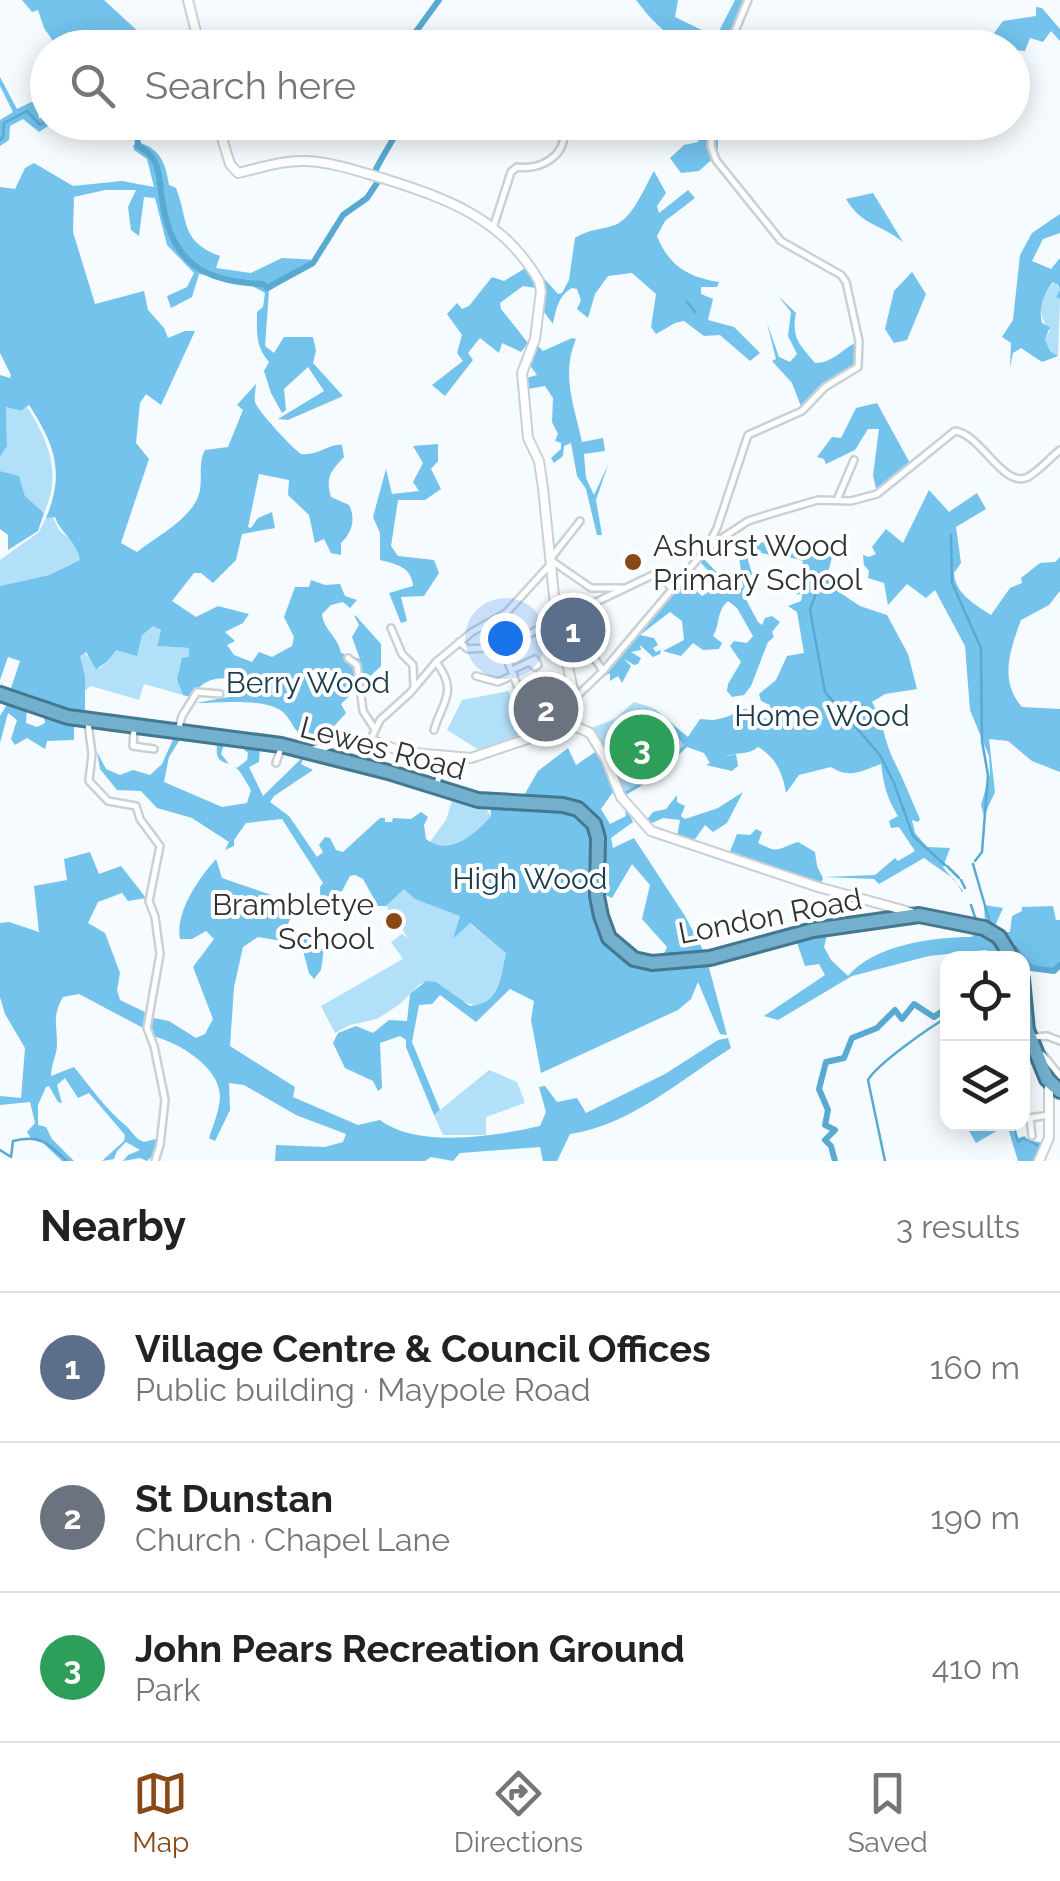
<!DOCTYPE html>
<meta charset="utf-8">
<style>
:root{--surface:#fff;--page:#f2f2f2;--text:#222;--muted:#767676;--line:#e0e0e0;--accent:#8a4816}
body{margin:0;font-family:Raleway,sans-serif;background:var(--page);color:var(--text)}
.controls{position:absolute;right:30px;bottom:30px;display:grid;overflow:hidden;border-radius:20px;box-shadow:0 5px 25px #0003}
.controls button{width:90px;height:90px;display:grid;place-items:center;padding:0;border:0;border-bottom:2px solid var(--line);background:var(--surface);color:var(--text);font:50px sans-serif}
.you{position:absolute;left:505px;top:638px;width:35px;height:35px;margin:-25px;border:8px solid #fff;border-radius:50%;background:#1a73e8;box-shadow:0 0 0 15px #1a73e833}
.badge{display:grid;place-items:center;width:65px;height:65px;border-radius:50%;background:var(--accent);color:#fff;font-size:32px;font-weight:700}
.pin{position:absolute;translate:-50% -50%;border:5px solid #fff;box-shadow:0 2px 10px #0006}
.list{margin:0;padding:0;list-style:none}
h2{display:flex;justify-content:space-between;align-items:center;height:130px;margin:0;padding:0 40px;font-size:42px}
h2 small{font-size:32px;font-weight:400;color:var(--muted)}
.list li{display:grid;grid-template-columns:65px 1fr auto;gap:30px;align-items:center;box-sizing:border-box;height:150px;padding:0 40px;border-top:2px solid var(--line)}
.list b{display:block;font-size:38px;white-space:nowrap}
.list p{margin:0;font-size:32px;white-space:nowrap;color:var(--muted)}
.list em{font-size:32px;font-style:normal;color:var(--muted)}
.icon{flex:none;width:55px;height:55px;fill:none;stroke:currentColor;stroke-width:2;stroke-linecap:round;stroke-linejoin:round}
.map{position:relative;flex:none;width:1060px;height:1161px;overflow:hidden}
.search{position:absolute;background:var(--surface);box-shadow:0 5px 25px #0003;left:30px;right:30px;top:30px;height:110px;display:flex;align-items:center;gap:25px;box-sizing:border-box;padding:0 35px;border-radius:55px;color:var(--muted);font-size:38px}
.sheet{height:580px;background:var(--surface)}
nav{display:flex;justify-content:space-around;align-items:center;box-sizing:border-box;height:140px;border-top:2px solid var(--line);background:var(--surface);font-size:28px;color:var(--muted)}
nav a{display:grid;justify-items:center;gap:5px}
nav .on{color:var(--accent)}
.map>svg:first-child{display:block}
</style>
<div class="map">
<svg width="1060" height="1161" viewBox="0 0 1060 1161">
<rect width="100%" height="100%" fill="#f5fbfe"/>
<!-- green -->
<g fill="#b2e0f9">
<path d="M1055,282L1060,290L1056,297L1060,299L1058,356L1050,351L1045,338L1050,331C1037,315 1037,296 1055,282Z"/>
<path d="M6,407L20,411L27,407C49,441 62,474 44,513L25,496L19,476L0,471V457L7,446Z"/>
<path d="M52,515L59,530L75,544L80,560L49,575L0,586V560L39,532L46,518Z"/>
<path d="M153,626L161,630L157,646L189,648V658L177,680L183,695L144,684L139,700L91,686L85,691L80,656L83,652L100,668L109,661L112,653Z"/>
<path d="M509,691L519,741L482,752L447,730L462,700Z"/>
<path d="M634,702L653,708L684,745L648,779L625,793L613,772L622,766L614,754L606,757L589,729L615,719Z"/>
<path d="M453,798L484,806L491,816C475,836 455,851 429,843L446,820Z"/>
<path d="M403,889L460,916L454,938L469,923L506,953C500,976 502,997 476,1006L456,999L436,982L420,984L400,1004L377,1019L350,1025L335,1033L321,1006L403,959L391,942L402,934L408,938L386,906Z"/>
<path d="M489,1070L517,1082L525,1103L486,1117V1135H443L434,1115Z"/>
</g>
<!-- forest -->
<g fill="#73c3ed">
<path d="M22,0H104L155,47H57L44,28L38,10L32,12Z"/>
<path d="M636,0H678L675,17L716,37L735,0H743L725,47C679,48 663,35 636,0Z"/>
<path d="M1036,7L1042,8L1060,29V41L1051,31L1043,42L1030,38L1025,51L974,47L971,35L989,40L1003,21L1036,16Z"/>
<path d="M0,77L17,109L31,102L37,104L39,119L47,114L48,122L53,123L39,132L23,119L10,126L9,140L0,146V120L13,112L0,86Z"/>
<path d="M701,123H718V154L699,171L681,173L670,158L684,145L698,142Z"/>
<path d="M141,143C161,150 166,165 169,185L176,188C189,222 180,241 220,256L216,268L251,273L282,258L318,260L269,291L265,346L274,353L284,337H313L316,351L313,363L343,396L288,420L278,419L324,391L308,367L284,389L286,410L282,413L271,393L264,371L269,362C255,346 257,332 257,312L263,307L265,293L245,282L199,274L192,297L171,308L167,296L187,287L194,273L167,245L155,198L144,197L139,236L131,230L128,207L136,190H105L74,197L73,232L95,304L144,291L148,310L164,328L168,338L185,331H195L161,405L146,394L140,403L136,443L149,459L121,543L137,552C156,537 188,521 198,497C204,482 197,465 205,450L228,447L243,410L237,405L256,384C256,387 254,399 255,402C257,410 292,448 301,454C319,456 329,443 342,445L344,457C331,471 325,477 331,497L349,505C356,519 352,533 341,543V555L331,553L324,539L315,543L309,515L288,495L289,480L259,474L248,527L251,528L258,518L272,512L275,528L242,534L236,560L213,583L201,573H194L172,601L196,617L218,606L249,614L243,623L225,632L235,641L227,645L234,655L252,662L259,652L272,657L292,646L294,637L284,617L295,587H309L311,580L325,585L340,584L345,596L357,600L350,608L343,602L331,605L322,614C323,629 339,638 341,653L360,659L352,637L359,625L354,615L356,616L381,644V666L341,704L346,713L315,747L303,745L304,737C293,730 292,721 284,713C268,697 217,703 196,703L245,694L246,680C220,677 207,675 190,697L183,695L177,680L182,658L189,657V648L157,646L161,630L153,626L142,635L137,656L116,650L107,662L96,669L86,652L80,656L85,676V712L109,717L68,714L0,691L2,681V685L11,688L20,661L8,657L0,680V586L49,575L80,560C76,540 61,534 55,517L46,518C65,473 55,445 29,405L21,411L6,407L7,446L0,457V375L10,378L11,375L0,353V187L15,189L25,168L34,163L73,186L122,181L154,187L147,159L134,150L133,145Z"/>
<path d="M654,171L666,193L657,206L659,213L688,190L695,198L665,221L657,236C669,266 688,277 719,282L717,287H701V294L713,299L708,320L734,327L760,353L750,361L720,335L704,336L684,321L675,323L656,334L651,327L656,294L632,273L608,276L595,294L588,318L577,309L581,300L577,289L572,288C558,296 556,310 553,324L544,312L541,318L536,288L523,286L500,303L501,309L528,343L521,352L502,343L499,353L480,338L468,353L473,360L445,396L432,385L463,361L457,353L462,335L447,314L457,303L462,309L469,306L492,277L504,281L524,269L541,275L558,294L562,293L569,280L575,238C589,229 600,230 615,225C633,218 644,188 654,171Z"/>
<path d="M873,193L903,242C879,223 862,226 846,199Z"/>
<path d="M1060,214V233L1043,239L1032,261L1051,269L1060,258V299L1056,297L1060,290L1058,285L1053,282C1044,292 1038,309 1042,323L1050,327L1045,339L1050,351L1058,356L1042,362L1021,348L1013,353L1010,368L1011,343L1002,337L1013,320L1020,255L1032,233Z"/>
<path d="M912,272L926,294L907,340L894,343L885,329L894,291Z"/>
<path d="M778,296L796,313C791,338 800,345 815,363C833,363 842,349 857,342V366L830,381L802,409L792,383L772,361L776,359L767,323L779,357L790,362L797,354L788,336L791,312Z"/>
<path d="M572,338L576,339C561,375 574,405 582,442L603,438L605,451L584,454L586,478L594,495L608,465L596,500L602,535H597L586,489L577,476L571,443L564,446L563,456L554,463L551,458L561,449V443L555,441L558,434L552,422L553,398L545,386L528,389L527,378L537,375L529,364L538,346L543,351Z"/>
<path d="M877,403L911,465L877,493L873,475L879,429H868L855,450L826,464L824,459L817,457L832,437L841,438L856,408Z"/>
<path d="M438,444V461L431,469L441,489L425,500H398L391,546L398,556L434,560L439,573L424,596L401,597L407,621L401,623L389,593L413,586C412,567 396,564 380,560V533L373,517L386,469L392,494L419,491L413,482L423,463L413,446Z"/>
<path d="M0,471L19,476L25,496L44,513L38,531L8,550V535L0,529Z"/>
<path d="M929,490L949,512L977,493L986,509L956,527L961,563L954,573C955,593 974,604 991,615L1010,588L1022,583L1021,578L1040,563L1055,562L1060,557V591L1049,605L1021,620C1010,650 999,681 1022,707L1060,709V772L1032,761L1008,741L989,739L995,792L984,816L981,805L990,774L989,756L970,710L965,646L935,590L926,598L907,584L888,605L884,583L868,578L869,571L864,565L863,555L869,557L876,554L872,547L886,529L903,543Z"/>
<path d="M787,540L798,545L809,556L828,548L832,557L828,573L830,586L860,606L887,615L908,654L917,689L885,694L872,702C883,720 884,741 894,761C904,780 911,799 920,819L918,822L912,820L915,833L927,847L950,848L943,867L963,891L962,892L954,879L924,858L879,884L874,879L824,877L875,875L895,858L898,861L915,851L899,827L891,828L889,821L898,816C886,796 884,785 881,764C861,771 850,779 831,767L799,775L786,793C783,774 776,757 758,747C748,756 737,751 725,757L736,754L738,766L732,771L706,765L710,763L704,753L687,747L654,778L626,795L624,792L648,779L684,745L653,708L688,737L700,719C706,719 712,721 718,719C745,714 736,699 765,719L770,715V705L761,701L759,694L776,680L787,656L804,653L797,612L788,606L801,601L803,591L798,595L793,590L800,582L803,561C785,554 761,559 746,544Z"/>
<path d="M738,548L746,553L752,574L742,592L758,622L762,625L765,618L772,616L780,622L772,632L774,637L768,642L751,686L744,695L732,697L727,691L728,684L741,662L730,646L734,641L747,643L753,636L737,608L728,601C716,611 720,626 713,636L722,643L719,649L703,650L693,643L681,656L663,651L684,640L682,621L670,612L640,635L654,638L658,645L653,648L656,652L661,650L660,654L653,657L640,645L641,650L631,652L641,658L638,664L634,665L624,659L631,666L622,683L618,676L610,681V673L600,679L685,579L702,596L721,584L700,562L703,558L736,592L743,587Z"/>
<path d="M9,701L27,708L26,723L37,727L45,723L43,713L74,722V740L47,741L45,749L27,738L15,745L11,739L17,720L8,713L0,743V716Z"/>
<path d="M175,735L181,738L169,757L164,782L222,807L247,803L251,790C247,784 241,771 236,768C223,759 215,765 217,743L200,740L198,743L192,742L193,736L225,741L221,754L229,764L237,768L247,760L248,753L238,744L260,746L259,762L249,767L263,796L305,755L301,764L313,770L274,796L270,802L289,816L317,857L323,852L319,845L325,837L330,838L336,850L343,852L380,818H385V822H392L393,818L411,819L421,812L428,817L424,825L426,839C449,857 476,834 491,816L490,803L522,799L538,771L568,748L576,765L598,750L615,789L601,809L610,824L626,816L624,803L633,822L611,838L613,848L634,838L685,916L705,954L661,960L667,947L642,919L650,885L632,864L612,898L599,892L606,938L638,963L707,960L727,1035L720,1034L698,982L691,999L678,1010L541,1073L531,1020L534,1001L510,989L476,1022L440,995L432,1004L419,1005L412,1042L440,1110L434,1115L406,1047V1040L400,1036L380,1043L382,1088L378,1091L373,1081L345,1068L333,1043L338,1033L356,1026L373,1033L389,1020L407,1021L410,994L426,981L436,982L470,1006C501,1003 500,978 506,953L470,923L453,939L460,916L415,899L404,889L386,906H378L363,879L355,875L350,876L342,891L329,894L331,907L321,920L320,887L323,883L282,819L246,823L234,840V846L225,850L229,842L192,818L157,808L141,791L117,790L100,769L97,752L106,769L120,775L133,770L150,775L162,764Z"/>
<path d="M743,792L727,823L713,832L705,825L693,842L677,837L680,820L663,818L650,824L646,821L653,812L666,809L677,795V802L685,806L681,816L685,819L718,808Z"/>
<path d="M756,829L762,832L758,843C780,854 776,849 798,842L815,852L817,866L823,878L821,884L729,854L737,834L750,835Z"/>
<path d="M90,852L99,874L121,866L146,898L128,901L122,893L98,902L88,923L105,933L120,973L117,990L120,1000L149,1014L145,1029L79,994L63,997C52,1016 57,1024 57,1044C57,1055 51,1064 51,1076L74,1067C91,1088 105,1108 125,1125C133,1132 134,1138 144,1142L160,1138L158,1161L150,1158L147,1161L140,1158L123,1161L128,1155L140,1150L126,1142L117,1151L114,1159L102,1161L124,1141L125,1135L89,1093L78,1098L65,1078L57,1085L62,1103L58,1102L49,1086L46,1087L38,1105V1125L46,1127L52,1139L74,1161H62L43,1143L32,1140L27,1132L35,1123L30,1102L0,1105V1096L21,1098L25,1048L5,1014L0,997V923L9,922L39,932L34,886L67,880L64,859Z"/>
<path d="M216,859L222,878L271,895L291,918L286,927L307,936L313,953L324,948L321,970L314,979L309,973L303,951L293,943L258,937L243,947L234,987L230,1046L295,1087L293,1097L358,1125L380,1120C418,1149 496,1136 540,1126L546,1112L539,1087L545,1086L557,1102L577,1098L586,1113L665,1074L718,1040L728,1038L731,1048C680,1080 631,1125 570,1134L557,1161H543L540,1147L460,1153L453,1161L431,1157L425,1161H275L276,1145L325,1147L343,1142L346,1134L296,1115L244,1085L229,1083L230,1110L215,1141L209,1138C213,1126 219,1111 220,1098C221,1067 178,1042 152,1036L148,1029L153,1018L169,1021L196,1038L205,1034L213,1019L193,967L214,939L206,931L192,939H180C175,912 199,878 216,859Z"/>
<path d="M984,905L1003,908L995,926L1003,932H1010L1012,916L1022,911V907L1053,906L1056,920H1060V965L1054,971L1031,968L1010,946L992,952L985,950L929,956L852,976L778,1020L764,1016L825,975L819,964L805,966L796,940L827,935L824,947L831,960L848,976C874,945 933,937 971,937L985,923Z"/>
<path d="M965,1124H1013L1018,1138L1025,1136L1027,1140L1044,1143L1033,1161H1018L1007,1125L976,1143Z"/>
</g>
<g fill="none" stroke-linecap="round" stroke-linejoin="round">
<!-- stream -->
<g stroke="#59aad2" stroke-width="2.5">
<path d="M0,140L3,137L4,123L27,111L40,125L48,121"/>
<path d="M687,302L695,312"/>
<path d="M951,535L952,583L981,648L982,741L988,775L982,852L975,861"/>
<path d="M821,579L810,610L825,692L880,755L894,783L913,836L945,865"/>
<path d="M973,864L990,923"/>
<path d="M947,866L959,878"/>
<path d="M961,880L965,888"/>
<path d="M971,905L977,923"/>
<path d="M943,1012L948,1015"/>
<path d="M1013,1124L1018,1142L1023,1138L1041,1147"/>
<path d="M0,1150L11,1157L13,1141C42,1134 47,1143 67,1161"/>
<path d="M885,1161L868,1080C877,1064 930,1027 948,1017"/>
</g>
<!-- river -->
<g stroke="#59aad2" stroke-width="6">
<path d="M404,48L439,0"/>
<path d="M125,122L137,133L138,146C162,159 158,176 162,199C171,262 202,282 263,284L267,288L313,263L343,215L367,198L377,183L376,169L382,158L403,122"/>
<path d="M988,958L1014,948L1031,968L1054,971L1060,965"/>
<path d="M948,987V999"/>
<path d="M835,1161L831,1146L825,1140L835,1130L825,1125L828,1110L819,1089L826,1062L844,1058L852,1038L877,1028L895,1010L902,1019L914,1004L934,1017L948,1007"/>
</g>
<!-- minor casing -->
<g stroke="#cad1d5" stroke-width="10">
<g id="minor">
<path d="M728,48L748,0"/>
<path d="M493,228L511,172L517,167C540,170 566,157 564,130"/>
<path d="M837,500L854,460"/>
<path d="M707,548L748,521L770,514L818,500L851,501L877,494L955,431C981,434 1003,489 1028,477C1039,471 1050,458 1060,450"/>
<path d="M551,558L580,521"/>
<path d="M552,561L591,588H622"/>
<path d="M685,571L698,582L710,576"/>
<path d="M484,625L493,648"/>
<path d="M391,628L402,654L413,665L414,688"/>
<path d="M459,642L468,649L502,647L659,572L671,588"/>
<path d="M502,647L521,695L546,720"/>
<path d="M593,647L591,653L603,671"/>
<path d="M348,658L357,665L363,711L374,728"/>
<path d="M512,670L535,659L538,665L535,667L530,663"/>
<path d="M476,676L498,682L514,675"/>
<path d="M575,698L603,671L707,548L717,528L748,435L802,411L825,387L858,367L859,341L846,282L841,275L781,241L716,160L711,146L712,122"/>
<path d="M88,723L92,754L89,781L108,801L136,806L140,819L160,846L149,901L155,917L160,954L147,1028L154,1046L165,1100L160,1145L155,1161"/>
<path d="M134,727L133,746L154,749"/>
<path d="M179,727L182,716L197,692L220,694"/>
<path d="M434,730C442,702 459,692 436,662"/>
<path d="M371,739L380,720L410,693L436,662L472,632L506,613L548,567"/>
<path d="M276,763L281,748"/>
<path d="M437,783L444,762"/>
<path d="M1033,1037L1047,1036L1060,1041"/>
<path d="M1022,1051L1026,1050"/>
<path d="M1043,1055L1060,1076"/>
<path d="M1030,1118L1032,1136"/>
<path d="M1022,1119L1050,1115"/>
</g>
</g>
<!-- tertiary casing -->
<g stroke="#cad1d5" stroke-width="12">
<g id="tertiary">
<path d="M188,0L200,48"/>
<path d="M217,122L230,164L238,173C260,168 283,160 306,161C331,162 358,171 382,178C446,198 503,218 539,281L541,291L535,339L522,373L528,438L539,461L543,488L556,615L575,698L547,721L542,734"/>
<path d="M310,752L331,744L371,740L403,752L471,758L542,734L577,727L590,733L606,759L621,797L651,831L818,887L910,912"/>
<path d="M1039,1161L1049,1138V1088L1052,1085"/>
</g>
</g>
<!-- trunk casing -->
<g stroke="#447790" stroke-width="18">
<g id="trunk">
<path d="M0,694L68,717L281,745L388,772L478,800L563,805L578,809L594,824L598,838L597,896L601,916L609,938L634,959L652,963L710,958L813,930L919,915L984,928L999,937L1012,958"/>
<path d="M1022,979L1027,1030L1047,1079L1060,1091"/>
</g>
</g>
<!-- minor -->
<use href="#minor" stroke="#fff" stroke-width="5"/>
<!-- tertiary -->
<use href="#tertiary" stroke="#fff" stroke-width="8"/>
<!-- trunk -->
<use href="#trunk" stroke="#72b0ce" stroke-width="12"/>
</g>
<!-- markers -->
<g fill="#8a4816" stroke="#fff" stroke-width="4">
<circle cx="633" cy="562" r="10"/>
<circle cx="394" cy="921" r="10"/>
</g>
<g text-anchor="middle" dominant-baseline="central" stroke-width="8" stroke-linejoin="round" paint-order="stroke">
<!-- poi labels -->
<g font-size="30" fill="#303334" stroke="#fff" text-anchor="start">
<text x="653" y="545">Ashurst Wood<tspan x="653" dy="34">Primary School</tspan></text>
<text x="374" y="904" text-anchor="end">Brambletye<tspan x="374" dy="34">School</tspan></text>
</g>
<!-- park labels -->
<g font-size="30" fill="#193d4f" stroke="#fff">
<text x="308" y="682">Berry Wood</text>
<text x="822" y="715">Home Wood</text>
<text x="530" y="878">High Wood</text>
</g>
<!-- street labels -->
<g font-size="30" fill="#303334" stroke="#fff">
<text transform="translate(383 748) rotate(15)">Lewes Road</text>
<text transform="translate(770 916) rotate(-11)">London Road</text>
</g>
</g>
</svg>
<div class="controls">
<button><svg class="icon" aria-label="locate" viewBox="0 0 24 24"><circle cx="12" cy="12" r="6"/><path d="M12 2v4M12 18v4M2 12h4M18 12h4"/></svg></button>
<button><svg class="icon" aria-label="layers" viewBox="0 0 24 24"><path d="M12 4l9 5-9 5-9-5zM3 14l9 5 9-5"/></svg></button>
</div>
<div class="you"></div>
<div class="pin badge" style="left:573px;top:630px;background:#5c6f8a">1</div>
<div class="pin badge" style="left:546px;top:709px;background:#6b7280">2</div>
<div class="pin badge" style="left:642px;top:747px;background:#2e9e5b">3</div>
<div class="search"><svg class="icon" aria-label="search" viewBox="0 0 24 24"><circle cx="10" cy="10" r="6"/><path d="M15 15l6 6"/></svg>Search here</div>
</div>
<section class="sheet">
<h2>Nearby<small>3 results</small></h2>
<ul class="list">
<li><span class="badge" style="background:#5c6f8a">1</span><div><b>Village Centre &amp; Council Offices</b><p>Public building · Maypole Road</p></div><em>160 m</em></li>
<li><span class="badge" style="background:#6b7280">2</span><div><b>St Dunstan</b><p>Church · Chapel Lane</p></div><em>190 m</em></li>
<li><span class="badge" style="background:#2e9e5b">3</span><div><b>John Pears Recreation Ground</b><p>Park</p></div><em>410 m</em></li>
</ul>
</section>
<nav>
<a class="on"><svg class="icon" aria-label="map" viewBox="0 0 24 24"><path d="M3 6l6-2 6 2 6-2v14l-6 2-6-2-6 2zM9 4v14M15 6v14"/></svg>Map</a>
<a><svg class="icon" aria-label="directions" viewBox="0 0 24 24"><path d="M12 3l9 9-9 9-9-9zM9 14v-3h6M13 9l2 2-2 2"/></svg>Directions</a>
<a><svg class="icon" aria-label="saved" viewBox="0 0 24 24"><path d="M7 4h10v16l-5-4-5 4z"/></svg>Saved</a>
</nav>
